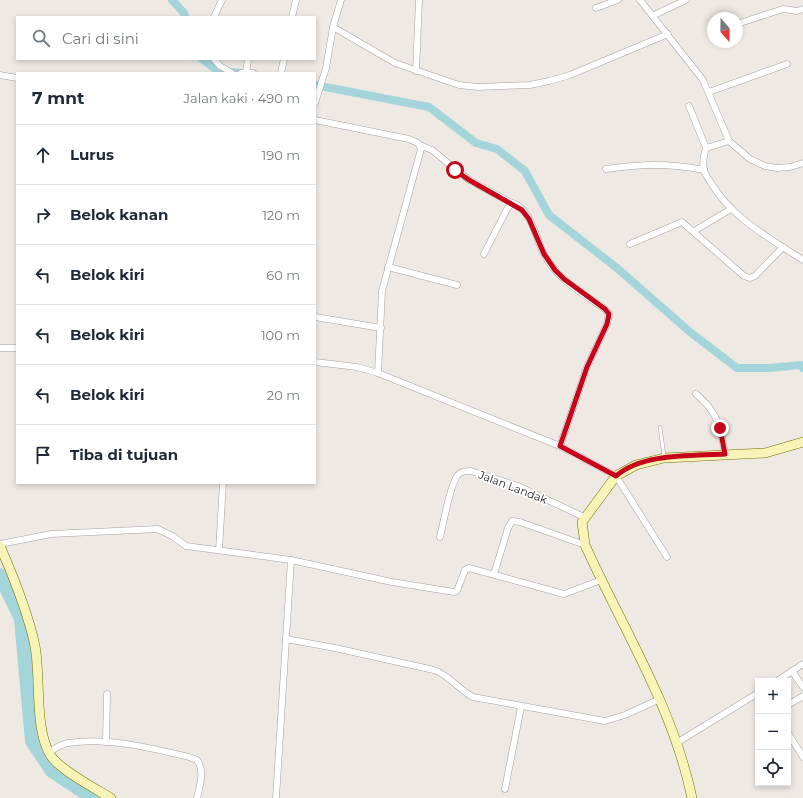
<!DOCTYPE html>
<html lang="id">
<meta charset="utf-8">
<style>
:root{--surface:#fff;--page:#f6f6f7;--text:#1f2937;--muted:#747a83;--line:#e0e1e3}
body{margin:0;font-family:Montserrat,sans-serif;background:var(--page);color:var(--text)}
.controls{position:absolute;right:12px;bottom:12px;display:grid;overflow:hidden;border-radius:0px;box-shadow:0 2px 6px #0003}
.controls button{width:36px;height:36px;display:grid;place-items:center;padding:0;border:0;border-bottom:1px solid var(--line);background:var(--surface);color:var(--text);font:20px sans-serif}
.compass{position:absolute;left:707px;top:12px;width:36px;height:36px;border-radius:50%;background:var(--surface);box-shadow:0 2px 6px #0003;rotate:160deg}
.stop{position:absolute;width:12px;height:12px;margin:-9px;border:3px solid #c6041a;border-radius:50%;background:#fff}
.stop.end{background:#c6041a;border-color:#fff;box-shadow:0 1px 4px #0008}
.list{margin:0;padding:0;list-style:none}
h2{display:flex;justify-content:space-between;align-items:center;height:52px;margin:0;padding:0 16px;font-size:17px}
h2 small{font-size:13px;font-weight:400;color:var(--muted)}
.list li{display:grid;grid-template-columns:26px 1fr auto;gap:12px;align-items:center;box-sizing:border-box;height:60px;padding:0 16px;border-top:1px solid var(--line)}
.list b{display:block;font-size:15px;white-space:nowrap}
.list em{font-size:13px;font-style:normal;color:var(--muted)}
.icon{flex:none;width:22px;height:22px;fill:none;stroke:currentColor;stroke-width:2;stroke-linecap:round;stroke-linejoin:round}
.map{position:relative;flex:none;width:803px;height:798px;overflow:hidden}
.search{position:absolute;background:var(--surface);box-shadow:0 2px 6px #0003;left:16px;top:16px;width:300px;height:44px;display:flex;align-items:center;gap:10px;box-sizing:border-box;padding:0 14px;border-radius:0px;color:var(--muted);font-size:15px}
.panel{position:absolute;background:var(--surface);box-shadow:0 2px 6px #0003;left:16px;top:72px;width:300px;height:412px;border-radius:0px}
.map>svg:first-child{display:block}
</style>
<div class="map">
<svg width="803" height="798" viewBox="0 0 803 798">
<rect width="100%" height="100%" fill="#eee9e3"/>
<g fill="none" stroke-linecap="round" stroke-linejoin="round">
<!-- canal -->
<g stroke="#a4d5db" stroke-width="8">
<path d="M172,0L184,13L185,17"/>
<path d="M202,59L218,71L242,73"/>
<path d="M315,85L429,107L476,143L497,149L525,171L549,215L617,268L690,332L737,368H770L801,365L803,368"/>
</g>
<!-- river -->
<path stroke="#a4d5db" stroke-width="14" d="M0,575L21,619L32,741L52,771L93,798"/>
<!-- lane casing -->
<g stroke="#a1a1a1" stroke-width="4">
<path id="lane" d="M660,427L664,456"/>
</g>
<!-- street casing -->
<g stroke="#a1a1a1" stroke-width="7">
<g id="street">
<path d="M640,0L703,80L729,141L750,159L765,166L777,168L790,167L803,163"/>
<path d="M596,8L618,0"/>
<path d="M654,15L686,0"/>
<path d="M214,17L222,0"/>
<path d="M292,17L296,0"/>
<path d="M737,24L783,9L797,11L803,9"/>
<path d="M333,27L395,63L459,85L478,87L530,85L549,81L570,75L668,34"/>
<path d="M214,59L220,66L232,73"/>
<path d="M416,71L419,0"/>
<path d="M241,73H253"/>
<path d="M246,73L248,59"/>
<path d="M281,73L284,59"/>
<path d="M0,75L17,78"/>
<path d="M709,92L787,64"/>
<path d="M315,103L326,68L333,27L341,0"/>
<path d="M689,106L706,148"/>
<path d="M315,120L409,139L418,143L421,149L382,291L378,373"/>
<path d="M729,141L706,148C704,155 702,162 704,169C704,174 709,179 711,183C732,218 769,238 803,260"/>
<path d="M420,145L432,150L469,180L512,203"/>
<path d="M606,169C641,164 668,163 704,170"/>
<path d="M694,231L731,209"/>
<path d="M630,244L682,222L744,276L750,278L755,276L783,247"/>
<path d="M484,254L507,209L512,203C531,208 536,239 544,254C557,279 583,294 605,309L609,314L607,324L587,367L560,446"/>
<path d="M388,267L457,285"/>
<path d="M315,317L381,328"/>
<path d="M0,348H17"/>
<path d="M315,362L357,367L378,373L560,446L616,476L667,557"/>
<path d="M696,394C718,412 721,428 725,454"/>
<path d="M440,537C444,521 449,489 457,476C461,471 466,471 471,471L518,486L584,517"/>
<path d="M0,544L51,534L158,529L174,537L186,546L291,560L392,582L454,592L457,591L465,570L469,568L564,594L601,580"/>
<path d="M219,550L223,483"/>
<path d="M494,574L508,528L512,521L520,522L585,545"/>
<path d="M286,639L335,648L434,670C449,675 459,690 473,697L605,721L625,715L660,699"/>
<path d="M792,671L803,687"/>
<path d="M777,681L803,664"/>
<path d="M788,705L803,696"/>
<path d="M788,733L803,757"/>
<path d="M106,742L107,694"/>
<path d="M678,742L758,693"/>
<path d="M49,752C55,749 61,744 68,743C107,737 152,748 189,757L197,760C205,771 200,785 197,798"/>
<path d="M505,789L521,707"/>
<path d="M276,798L291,560"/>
</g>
</g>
<!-- secondary casing -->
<g stroke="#717107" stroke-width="10">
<g id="secondary">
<path d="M0,546C14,578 28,612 35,646C41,678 34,730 51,756C60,770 96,789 111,798"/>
<path d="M692,798C673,707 623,629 585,545L582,522L616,476L636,465L664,458L765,453L803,442"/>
</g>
</g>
<!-- lane -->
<use href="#lane" stroke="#fff" stroke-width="3"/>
<!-- street -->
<use href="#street" stroke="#fff" stroke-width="6"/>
<!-- secondary -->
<use href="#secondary" stroke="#f8f4b7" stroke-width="9"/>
</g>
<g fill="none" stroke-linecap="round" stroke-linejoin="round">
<!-- route -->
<path stroke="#c6041a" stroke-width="5" d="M455,170L469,180L522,210L529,219L544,254L555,270L564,279L605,309L609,314L607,324L587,367L560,446L616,476C642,453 692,456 725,454L720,428"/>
</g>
<g text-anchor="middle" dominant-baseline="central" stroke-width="3.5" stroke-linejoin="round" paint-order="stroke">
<!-- street labels -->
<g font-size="11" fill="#1d1d1d" stroke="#fff">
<text transform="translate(513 487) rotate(21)">Jalan Landak</text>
</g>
</g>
</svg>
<div class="controls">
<button>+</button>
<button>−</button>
<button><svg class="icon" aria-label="locate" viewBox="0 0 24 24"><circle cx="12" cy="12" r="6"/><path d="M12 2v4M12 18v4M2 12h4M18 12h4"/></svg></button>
</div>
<svg class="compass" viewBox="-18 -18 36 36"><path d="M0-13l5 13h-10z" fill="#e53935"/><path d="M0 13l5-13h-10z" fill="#747a83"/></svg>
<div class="stop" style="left:455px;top:170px"></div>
<div class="stop end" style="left:720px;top:428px"></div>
<div class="search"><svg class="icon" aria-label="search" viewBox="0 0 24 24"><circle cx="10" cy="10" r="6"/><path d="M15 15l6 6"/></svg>Cari di sini</div>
<section class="panel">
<h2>7 mnt<small>Jalan kaki · 490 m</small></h2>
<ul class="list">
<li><svg class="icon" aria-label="ahead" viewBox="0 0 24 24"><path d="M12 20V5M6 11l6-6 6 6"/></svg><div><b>Lurus</b></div><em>190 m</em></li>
<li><svg class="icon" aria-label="right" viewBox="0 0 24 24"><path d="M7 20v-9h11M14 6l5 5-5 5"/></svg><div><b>Belok kanan</b></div><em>120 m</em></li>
<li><svg class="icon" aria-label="left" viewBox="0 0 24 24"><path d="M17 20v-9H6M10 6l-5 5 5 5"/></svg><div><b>Belok kiri</b></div><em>60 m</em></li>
<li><svg class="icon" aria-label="left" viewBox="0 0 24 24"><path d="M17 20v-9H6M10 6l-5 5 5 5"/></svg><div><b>Belok kiri</b></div><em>100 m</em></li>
<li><svg class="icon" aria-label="left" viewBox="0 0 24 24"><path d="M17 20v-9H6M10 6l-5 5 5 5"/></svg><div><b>Belok kiri</b></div><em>20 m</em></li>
<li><svg class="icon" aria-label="arrive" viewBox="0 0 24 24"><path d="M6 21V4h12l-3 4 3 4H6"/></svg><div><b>Tiba di tujuan</b></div></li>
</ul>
</section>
</div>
